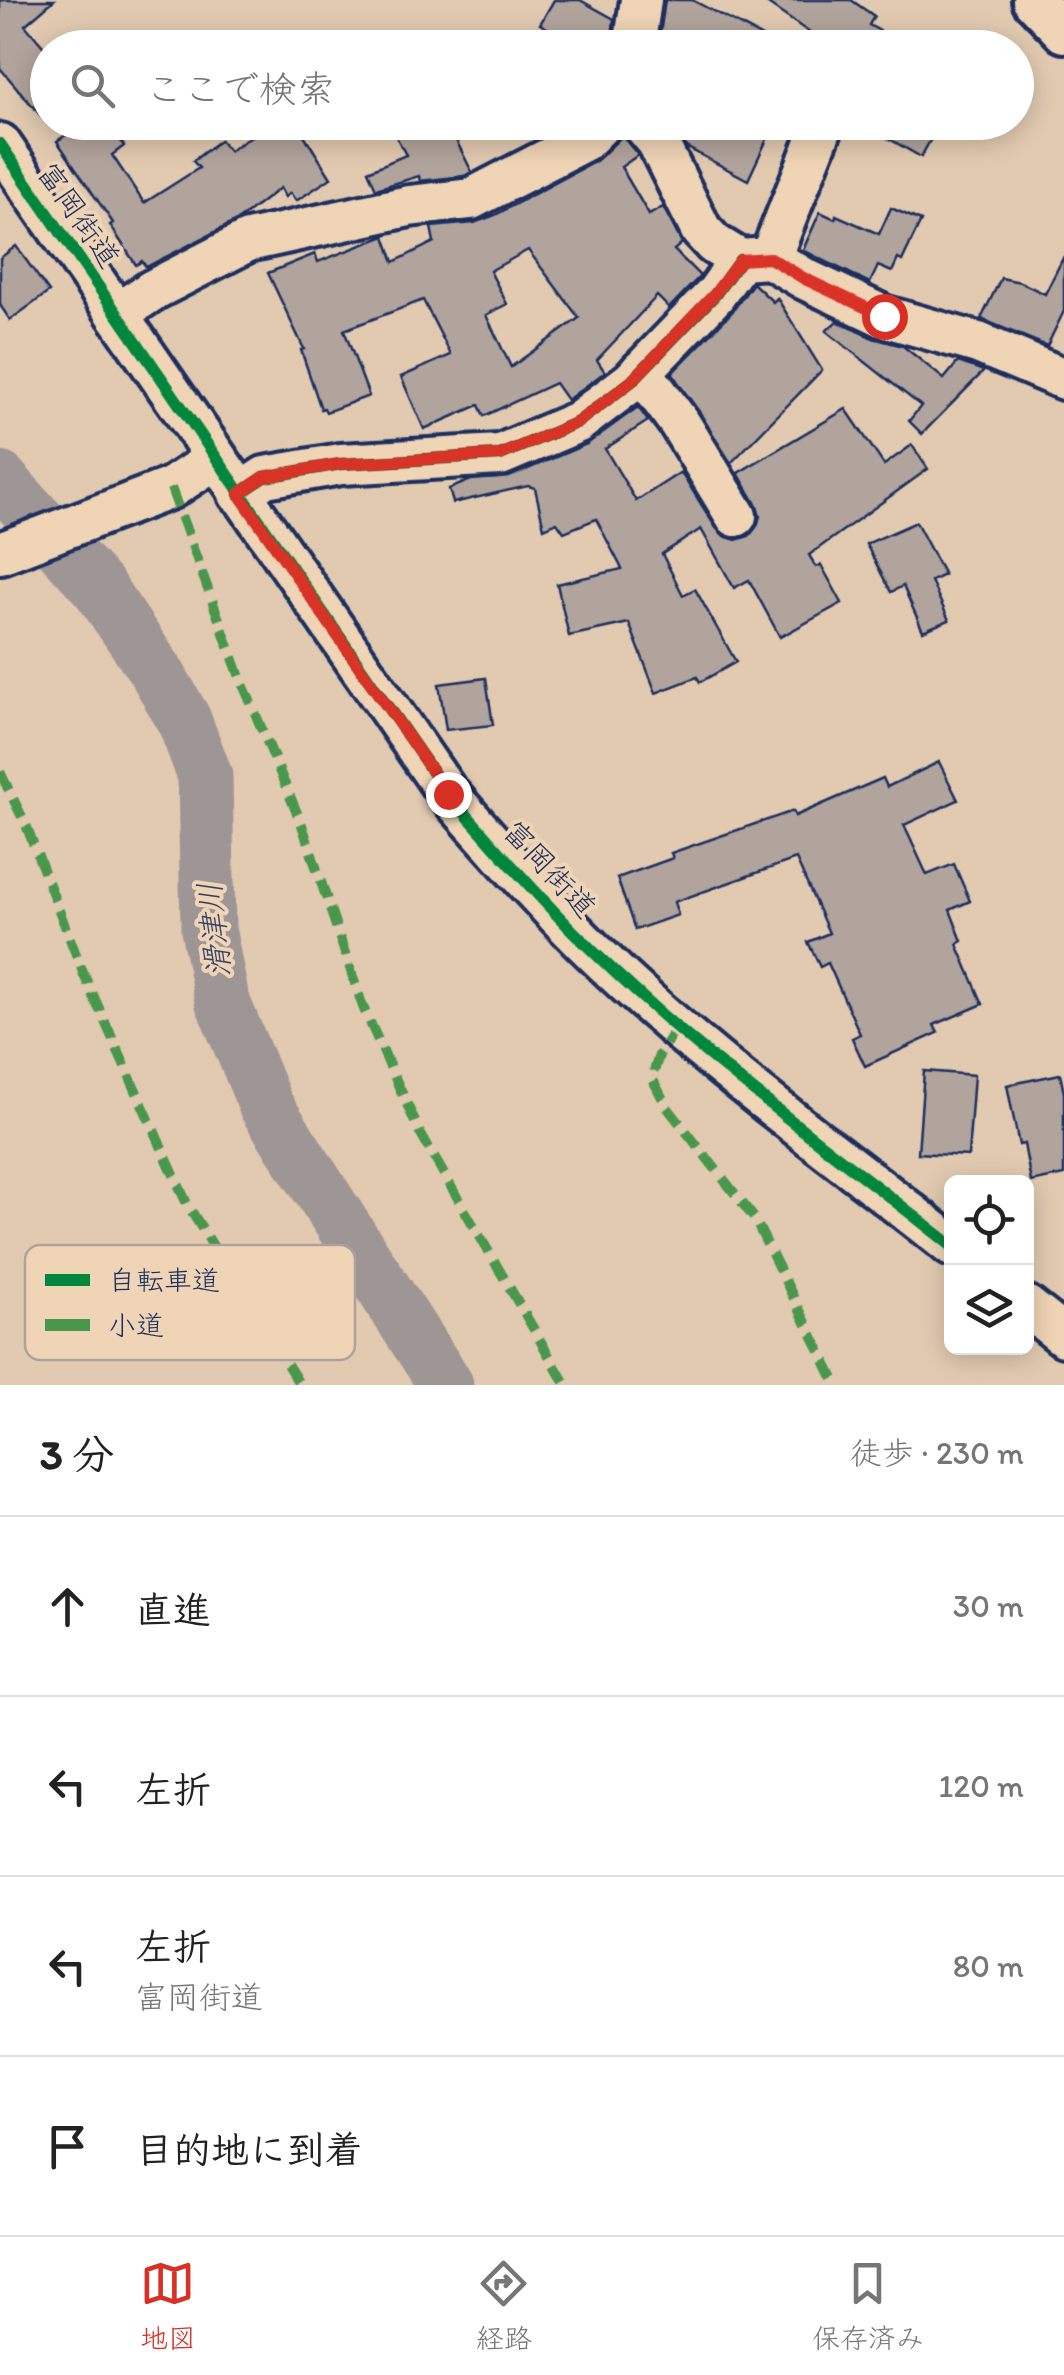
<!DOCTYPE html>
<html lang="ja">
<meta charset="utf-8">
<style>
:root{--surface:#fff;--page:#f2f2f2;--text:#222;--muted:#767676;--line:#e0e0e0;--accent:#d93025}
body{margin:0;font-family:Itim,"Klee One",sans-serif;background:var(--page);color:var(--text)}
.controls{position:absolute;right:30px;bottom:30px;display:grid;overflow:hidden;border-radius:15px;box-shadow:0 5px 25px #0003}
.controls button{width:90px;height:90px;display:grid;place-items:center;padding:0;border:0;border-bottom:2px solid var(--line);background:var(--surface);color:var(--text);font:50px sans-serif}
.stop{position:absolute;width:30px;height:30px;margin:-22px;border:8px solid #d93025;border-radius:50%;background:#fff}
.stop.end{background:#d93025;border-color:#fff;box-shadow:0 2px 10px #0008}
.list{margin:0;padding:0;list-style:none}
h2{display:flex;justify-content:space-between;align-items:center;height:130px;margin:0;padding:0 40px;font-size:42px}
h2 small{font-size:32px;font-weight:400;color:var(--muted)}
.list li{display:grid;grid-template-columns:65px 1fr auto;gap:30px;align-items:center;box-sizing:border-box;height:180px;padding:0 40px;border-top:2px solid var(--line)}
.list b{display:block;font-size:38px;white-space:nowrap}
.list p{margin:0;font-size:32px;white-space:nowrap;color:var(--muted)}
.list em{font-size:32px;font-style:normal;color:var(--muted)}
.icon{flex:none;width:55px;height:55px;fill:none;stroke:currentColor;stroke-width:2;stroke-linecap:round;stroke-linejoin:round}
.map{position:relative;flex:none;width:1064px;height:1385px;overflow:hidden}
.search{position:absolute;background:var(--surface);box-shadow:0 5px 25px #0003;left:30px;right:30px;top:30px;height:110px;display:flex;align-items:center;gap:25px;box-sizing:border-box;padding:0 35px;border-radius:55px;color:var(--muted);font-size:38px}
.sheet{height:850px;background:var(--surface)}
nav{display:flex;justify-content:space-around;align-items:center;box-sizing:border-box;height:140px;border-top:2px solid var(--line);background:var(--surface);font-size:28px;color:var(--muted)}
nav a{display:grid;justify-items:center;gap:5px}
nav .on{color:var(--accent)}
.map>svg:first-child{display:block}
</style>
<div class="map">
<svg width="1064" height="1385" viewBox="0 0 1064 1385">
<rect width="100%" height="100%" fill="#e2cab1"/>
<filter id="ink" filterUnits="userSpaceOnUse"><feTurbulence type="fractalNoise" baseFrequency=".01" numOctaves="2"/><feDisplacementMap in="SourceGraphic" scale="20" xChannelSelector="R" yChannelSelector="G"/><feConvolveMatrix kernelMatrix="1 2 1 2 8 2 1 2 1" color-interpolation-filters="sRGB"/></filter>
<g filter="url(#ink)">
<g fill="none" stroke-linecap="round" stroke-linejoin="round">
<!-- river -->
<path stroke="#9e9595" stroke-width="55" d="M0,479L99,588L156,671L184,720L205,776L208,929L222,1000L266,1106L446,1385"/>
</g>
<!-- building -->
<g fill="#b1a49c" stroke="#1b2f5e" stroke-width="2.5" fill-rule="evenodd">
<path d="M0,0H54L25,25L48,52V124L0,68Z"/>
<path d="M554,0H580L614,19L611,48H575L545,31L547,28L540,24Z"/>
<path d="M665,0H692L783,48H685L660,34Z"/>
<path d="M762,0H851L874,16L869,25L911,48H832Z"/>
<path d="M85,122H108L124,146L112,155L144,203L199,168L193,161L220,140L229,151L272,122H296L331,178L296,201L290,193L285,197L280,188L240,219L146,267L142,261L136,265L110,225L113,223L57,141Z"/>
<path d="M388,122H447L472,172L464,176L420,181L419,176L376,189L368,171L406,155Z"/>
<path d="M672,122H775L748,180L686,147Z"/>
<path d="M860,122H940L921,157Z"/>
<path d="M622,136L638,155L621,167L649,215L663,207L682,243L674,250L700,276L669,308L657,296L597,360L605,372L567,400L555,383L484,416L479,405L424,429L401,377L451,355L423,300L344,330L369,396L326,412L324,408L321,409L301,350L304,349L268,273L315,254L318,262L385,236L394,262L434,242L431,227L474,223L495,215L596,161ZM528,250L579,318L511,367L486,315L507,304L490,271Z"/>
<path d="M891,208L921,221L902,261L898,259L892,272L878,266L870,283L803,250L820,212L835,219L836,215L879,234Z"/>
<path d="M16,246L49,292L10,320L0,305V258Z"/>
<path d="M1064,256V311L1047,346L981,319L1001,278L1020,282L1045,294Z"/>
<path d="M753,283L773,302L777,298L822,370L731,463L672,373L732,312Z"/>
<path d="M837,321L873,338L903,346L944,379L958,362L984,371L922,434L909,421L921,406L826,331Z"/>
<path d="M638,407L648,421L605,449L636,501L681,472L716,528L724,536L736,540L749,536L757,526L760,516L756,504L738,473L846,409L884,465L912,445L928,469L809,555L816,567L821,565L842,603L780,637L749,580L734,588L701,529L662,554L683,595L695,589L736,662L700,682L697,677L656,693L629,623L569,636L557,584L622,569L596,519L564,532L557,522L544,528L535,488L528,486L453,503L449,489L471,480L509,477L587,444Z"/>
<path d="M916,522L944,575L931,581L949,620L923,631L903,586L891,592L866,544Z"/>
<path d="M486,678L493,725L446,730L439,684Z"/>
<path d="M939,762L958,800L904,825L927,875L954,864L970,901L950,910L962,941L957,944L983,1004L934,1025L938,1033L865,1066L852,1038L860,1034L828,963L820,967L808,942L829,933L796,859L674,902L678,915L635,930L617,878L673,858L671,853L793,811L795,816L883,778L887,787Z"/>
<path d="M924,1071L974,1075L968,1156L918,1153Z"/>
<path d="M1060,1074L1064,1093V1175L1031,1182L1024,1144L1019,1145L1007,1085Z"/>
</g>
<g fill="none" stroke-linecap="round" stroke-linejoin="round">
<!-- minor casing -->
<g stroke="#1b2f5e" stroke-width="48">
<g id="minor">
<path d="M1033,0L1064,32"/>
<path d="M634,48L641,0"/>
<path d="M641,122L657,141L701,230L714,244L740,260L770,258L805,279L883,316L978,343L1064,379"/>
<path d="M0,144L448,794C497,849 545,905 598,956C707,1062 833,1151 952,1246"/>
<path d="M770,258L824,122"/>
<path d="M117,314L153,290L248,241L409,206L471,199L585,140L603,122"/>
<path d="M641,371L680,424L736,516"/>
<path d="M239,494L265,477L341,464L500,455L578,422L632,381L715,295L740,260"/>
<path d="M0,553L171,488L215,459"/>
<path d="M1026,1306L1064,1336"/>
</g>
</g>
<!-- minor -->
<use href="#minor" stroke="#efd4b6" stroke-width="40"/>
<!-- quiet -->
<g stroke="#49964d" stroke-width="10" stroke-dasharray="20 10" stroke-linecap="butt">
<path d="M171,488L240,677L302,825L363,1007L420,1133L566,1385"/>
<path d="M0,772L26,825L84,975L188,1206L300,1385"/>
<path d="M676,1027L659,1055L652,1078L667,1107L754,1218L837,1385"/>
</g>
<!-- cycleway casing -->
<g stroke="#efd4b6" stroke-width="19">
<g id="cycleway">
<path d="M0,144L448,794C497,849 545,905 598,956C707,1062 833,1151 952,1246"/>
<path d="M239,494L265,477L341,464L500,455L578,422L632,381L715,295L740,260"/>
</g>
</g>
<!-- cycleway -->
<use href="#cycleway" stroke="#00873e" stroke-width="12"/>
</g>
</g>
<g fill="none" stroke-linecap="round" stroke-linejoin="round" filter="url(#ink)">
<!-- route -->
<path stroke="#d93025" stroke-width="12" d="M448,794L239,494L264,477L340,464L500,455L578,422L632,381L714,295L740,260L770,258L805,279L884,316"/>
</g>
<g text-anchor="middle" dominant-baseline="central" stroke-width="8" stroke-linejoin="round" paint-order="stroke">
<!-- street labels -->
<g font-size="30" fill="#1b2f5e" stroke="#efd4b6">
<text transform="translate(79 215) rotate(55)">富岡街道</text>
<text transform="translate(550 869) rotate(47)">富岡街道</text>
</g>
<!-- water labels -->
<g font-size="32" font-style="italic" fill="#354369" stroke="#efd4b6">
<text transform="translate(214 930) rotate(-96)">滑津川</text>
</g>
</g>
<!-- legend -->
<rect x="25" y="1245" width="330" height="115" rx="15" fill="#efd4b6" stroke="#afa29c" stroke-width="2.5"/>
<rect x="45" y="1274" width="45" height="12" fill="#00873e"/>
<rect x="45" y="1319" width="45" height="12" fill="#49964d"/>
<g font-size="28" fill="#1b2f5e">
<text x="108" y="1290">自転車道</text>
<text x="108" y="1335">小道</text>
</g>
</svg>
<div class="controls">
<button><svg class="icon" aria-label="locate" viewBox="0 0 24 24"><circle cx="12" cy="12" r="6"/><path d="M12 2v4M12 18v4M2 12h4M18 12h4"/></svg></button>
<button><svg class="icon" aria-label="layers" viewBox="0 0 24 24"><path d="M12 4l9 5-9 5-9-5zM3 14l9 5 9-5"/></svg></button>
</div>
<div class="stop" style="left:884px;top:316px"></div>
<div class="stop end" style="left:448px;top:794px"></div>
<div class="search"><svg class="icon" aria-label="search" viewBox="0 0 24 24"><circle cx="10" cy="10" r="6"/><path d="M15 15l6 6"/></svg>ここで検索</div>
</div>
<section class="sheet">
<h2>3 分<small>徒歩 · 230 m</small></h2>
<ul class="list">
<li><svg class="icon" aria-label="ahead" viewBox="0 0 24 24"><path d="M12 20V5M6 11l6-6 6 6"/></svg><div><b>直進</b></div><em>30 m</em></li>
<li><svg class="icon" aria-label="left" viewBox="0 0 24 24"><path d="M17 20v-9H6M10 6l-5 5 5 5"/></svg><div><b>左折</b></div><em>120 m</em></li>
<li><svg class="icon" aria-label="left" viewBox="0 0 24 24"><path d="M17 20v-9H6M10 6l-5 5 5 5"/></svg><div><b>左折</b><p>富岡街道</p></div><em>80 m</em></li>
<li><svg class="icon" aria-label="arrive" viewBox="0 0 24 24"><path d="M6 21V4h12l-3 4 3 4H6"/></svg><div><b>目的地に到着</b></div></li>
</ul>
</section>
<nav>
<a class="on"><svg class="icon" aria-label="map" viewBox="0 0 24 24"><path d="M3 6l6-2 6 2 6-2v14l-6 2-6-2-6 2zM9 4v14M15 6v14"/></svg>地図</a>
<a><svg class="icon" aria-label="directions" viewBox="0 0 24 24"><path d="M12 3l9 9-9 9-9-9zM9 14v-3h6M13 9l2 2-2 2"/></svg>経路</a>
<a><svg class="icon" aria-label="saved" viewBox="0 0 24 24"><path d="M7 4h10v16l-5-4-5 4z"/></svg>保存済み</a>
</nav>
